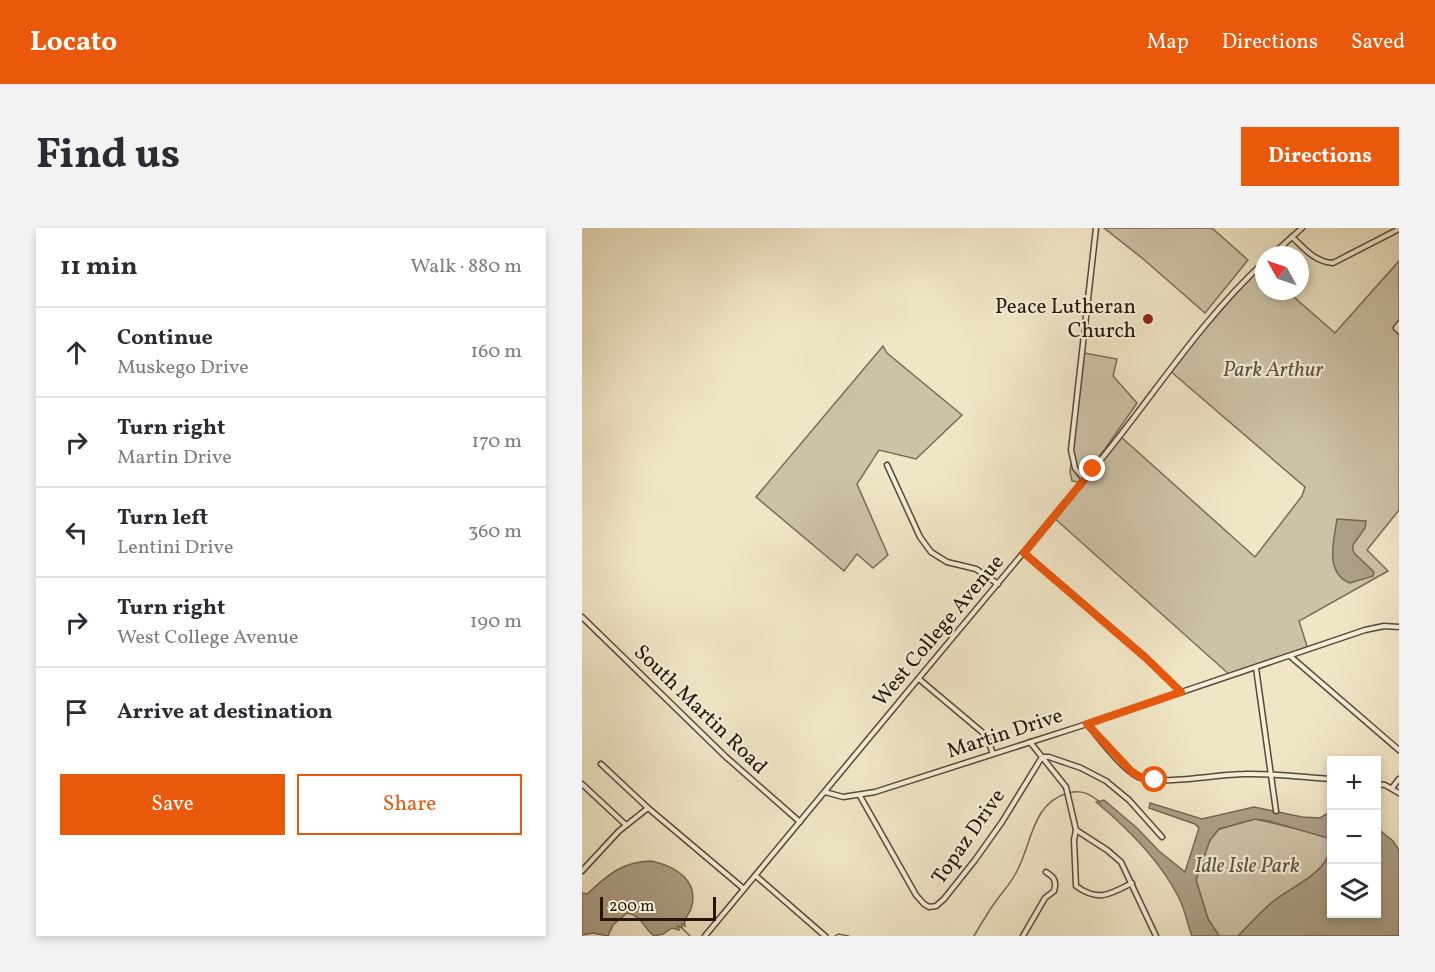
<!DOCTYPE html>
<meta charset="utf-8">
<style>
:root{--surface:#fff;--page:#f2f2f3;--text:#2b2b33;--muted:#7c7c81;--line:#e1e1e2;--accent:#ea580c}
body{margin:0;font-family:Vollkorn,serif;background:var(--page);color:var(--text)}
.controls{position:absolute;right:18px;bottom:18px;display:grid;overflow:hidden;border-radius:0px;box-shadow:0 3px 9px #0003}
.controls button{width:54px;height:54px;display:grid;place-items:center;padding:0;border:0;border-bottom:2px solid var(--line);background:var(--surface);color:var(--text);font:30px sans-serif}
.compass{position:absolute;left:673px;top:18px;width:54px;height:54px;border-radius:50%;background:var(--surface);box-shadow:0 3px 9px #0003;rotate:310deg}
.scale{position:absolute;left:18px;bottom:15px;width:116px;box-sizing:border-box;padding-left:6px;border:3px solid #251408;border-top:0;font-size:16px;line-height:21px;white-space:nowrap;color:#251408;-webkit-text-stroke:4px #f5efda;paint-order:stroke}
.stop{position:absolute;width:18px;height:18px;margin:-14px;border:4px solid #ea580c;border-radius:50%;background:#fff}
.stop.end{background:#ea580c;border-color:#fff;box-shadow:0 2px 6px #0008}
.list{margin:0;padding:0;list-style:none}
h2{display:flex;justify-content:space-between;align-items:center;height:78px;margin:0;padding:0 24px;font-size:26px}
h2 small{font-size:20px;font-weight:400;color:var(--muted)}
.list li{display:grid;grid-template-columns:39px 1fr auto;gap:18px;align-items:center;box-sizing:border-box;height:90px;padding:0 24px;border-top:2px solid var(--line)}
.list b{display:block;font-size:22px;white-space:nowrap}
.list p{margin:0;font-size:20px;white-space:nowrap;color:var(--muted)}
.list em{font-size:20px;font-style:normal;color:var(--muted)}
.actions{display:flex;gap:12px;padding:18px 24px}
.actions a{flex:1;padding:14px 0;border:2px solid var(--accent);border-radius:0px;text-align:center;font-size:21px;color:var(--accent)}
.actions .main{background:var(--accent);color:#fff}
.icon{flex:none;width:33px;height:33px;fill:none;stroke:currentColor;stroke-width:2;stroke-linecap:round;stroke-linejoin:round}
.map{position:relative;flex:none;width:817px;height:708px;overflow:hidden;border-radius:0px}
header{display:flex;align-items:center;gap:36px;box-sizing:border-box;height:84px;padding:0 30px;background:var(--accent);color:#fff}
header strong{font-size:28px}
nav{display:flex;gap:33px;margin-inline-start:auto;font-size:21px}
.intro{display:flex;align-items:center;justify-content:space-between;box-sizing:border-box;height:144px;padding:0 36px}
h1{margin:0;font-size:42px}
.button{padding:15px 27px;border-radius:0px;background:var(--accent);color:#fff;font-size:21px;font-weight:700}
main{display:flex;gap:36px;padding:0 36px}
aside{flex:1;background:var(--surface);border-radius:0px;box-shadow:0 3px 9px #0003}
.map>svg:first-child{display:block}
</style>
<header>
<strong>Locato</strong>
<nav><a>Map</a><a>Directions</a><a>Saved</a></nav>
</header>
<div class="intro"><h1>Find us</h1><a class="button">Directions</a></div>
<main>
<aside>
<h2>11 min<small>Walk · 880 m</small></h2>
<ul class="list">
<li><svg class="icon" aria-label="ahead" viewBox="0 0 24 24"><path d="M12 20V5M6 11l6-6 6 6"/></svg><div><b>Continue</b><p>Muskego Drive</p></div><em>160 m</em></li>
<li><svg class="icon" aria-label="right" viewBox="0 0 24 24"><path d="M7 20v-9h11M14 6l5 5-5 5"/></svg><div><b>Turn right</b><p>Martin Drive</p></div><em>170 m</em></li>
<li><svg class="icon" aria-label="left" viewBox="0 0 24 24"><path d="M17 20v-9H6M10 6l-5 5 5 5"/></svg><div><b>Turn left</b><p>Lentini Drive</p></div><em>360 m</em></li>
<li><svg class="icon" aria-label="right" viewBox="0 0 24 24"><path d="M7 20v-9h11M14 6l5 5-5 5"/></svg><div><b>Turn right</b><p>West College Avenue</p></div><em>190 m</em></li>
<li><svg class="icon" aria-label="arrive" viewBox="0 0 24 24"><path d="M6 21V4h12l-3 4 3 4H6"/></svg><div><b>Arrive at destination</b></div></li>
</ul>
<div class="actions"><a class="main">Save</a><a>Share</a></div>
</aside>
<div class="map">
<svg width="817" height="708" viewBox="0 0 817 708">
<rect width="100%" height="100%" fill="#f0e6c6"/>
<filter id="stains"><feTurbulence type="fractalNoise" baseFrequency=".00333" numOctaves="4"/><feColorMatrix values="0 0 0 0 .2 0 0 0 0 .09 0 0 0 0 .02 0 0 0 .5 -.17"/></filter>
<radialGradient id="worn" r=".72"><stop offset=".6" stop-color="#630" stop-opacity="0"/><stop offset="1" stop-color="#630" stop-opacity=".3"/></radialGradient>
<!-- green -->
<g fill="#cdc2a6" stroke="#796b57" stroke-width="1.5">
<path d="M522,0H630L666,32L623,85L560,30Z"/>
<path d="M817,33V282L785,322L806,343L717,393L726,421L649,448L471,289L538,208L673,329L720,268L723,259L587,142L677,39L682,43V63H705L753,105Z"/>
<path d="M301,118L305,125L380,187L334,231L297,222L275,256L306,327L291,340L275,326L262,343L174,269Z"/>
<path d="M502,125L535,131L531,148L555,175L523,221L496,254L490,253L488,244Z"/>
<path d="M673,591L749,609C752,643 716,655 693,672C680,682 668,696 656,708H637L626,691L614,652L619,632L628,612L637,601Z"/>
</g>
<!-- water -->
<g fill="#ab9f85" stroke="#756753" stroke-width="1.5">
<path d="M755,291L784,293L783,300L771,317V322L773,326L792,344L791,348L768,355C742,345 752,312 755,291Z"/>
<path d="M522,572L555,600L577,623L603,644L617,600L613,596L567,580L568,575L620,591L672,579L720,589L738,590L749,583V611L687,593L673,591L637,601L628,612L614,652L626,691L637,708H610C605,695 603,681 596,668C578,633 544,599 514,574Z"/>
<path d="M795,600L811,613L817,622V708H656C668,696 680,682 693,672C713,657 740,647 749,623L750,686H794Z"/>
<path d="M69,633C93,638 118,652 109,681C106,688 101,691 103,698L100,696V700L96,698L97,702L90,700L81,706L72,708C62,700 59,687 45,685L31,697L26,708L11,705L0,707V665L5,666C26,647 39,634 69,633Z"/>
</g>
<g fill="none" stroke-linecap="round" stroke-linejoin="round">
<!-- stream -->
<g stroke="#756753" stroke-width="1.5">
<path d="M100,700L108,708"/>
<path d="M253,708L256,706L267,708"/>
<path d="M392,708C399,696 406,684 414,673C421,663 430,654 435,643C450,615 450,575 486,565C500,561 508,566 519,575"/>
</g>
<!-- minor casing -->
<g stroke="#584838" stroke-width="7">
<g id="minor">
<path d="M710,9C723,21 733,34 751,35L817,1"/>
<path d="M690,27L720,0"/>
<path d="M817,96L814,100L817,103"/>
<path d="M305,237L338,309L349,324L365,334L394,341L416,356"/>
<path d="M502,251L493,240L489,222L514,0"/>
<path d="M442,325L564,430L599,464"/>
<path d="M0,389L144,529L218,594"/>
<path d="M708,428L817,522"/>
<path d="M674,440L694,583"/>
<path d="M337,451L400,504L406,512L411,526"/>
<path d="M505,496C518,511 539,540 556,549C576,558 637,546 662,546C691,545 720,549 750,551"/>
<path d="M448,514L484,559L494,602L525,622L539,634L574,708"/>
<path d="M19,536L66,580L162,661"/>
<path d="M0,556L44,597"/>
<path d="M794,556L803,557L817,565"/>
<path d="M810,560L817,551"/>
<path d="M243,564L261,569L293,564L505,496L783,402L802,398L817,399"/>
<path d="M278,568L334,667L342,676L347,679L354,678L362,671L393,632L420,594L460,529H467L499,540L524,553L547,572L580,609"/>
<path d="M494,602L492,612L494,658C516,674 527,667 550,655"/>
<path d="M0,643L37,603L66,580"/>
<path d="M174,648L243,708"/>
<path d="M123,708C252,551 382,396 512,240C569,172 616,95 682,34"/>
<path d="M441,708L463,670L472,663C475,653 472,649 464,644"/>
</g>
</g>
<!-- minor -->
<use href="#minor" stroke="#f5efda" stroke-width="4"/>
</g>
<g fill="none" stroke-linecap="round" stroke-linejoin="round">
<!-- route -->
<path stroke="#ea580c" stroke-width="8" d="M511,241L442,325L564,430L599,464L505,496L549,543L558,549L573,552"/>
</g>
<!-- markers -->
<circle fill="#8f2418" stroke="#f5efda" stroke-width="2" cx="566" cy="91" r="6"/>
<g text-anchor="middle" dominant-baseline="central" stroke-width="4.5" stroke-linejoin="round" paint-order="stroke">
<!-- poi labels -->
<g font-size="21" fill="#251408" stroke="#f5efda" text-anchor="end">
<text x="554" y="79">Peace Lutheran<tspan x="554" dy="24">Church</tspan></text>
</g>
<!-- park labels -->
<g font-size="21" font-style="italic" fill="#60513f" stroke="#f5efda">
<text x="691" y="142">Park Arthur</text>
<text x="665" y="638">Idle Isle Park</text>
</g>
<!-- street labels -->
<g font-size="21" fill="#251408" stroke="#f5efda">
<text transform="translate(357 403) rotate(-50)">West College Avenue</text>
<text transform="translate(118 482) rotate(44)">South Martin Road</text>
<text transform="translate(423 506) rotate(-18)">Martin Drive</text>
<text transform="translate(387 609) rotate(-55)">Topaz Drive</text>
</g>
</g>
<rect width="100%" height="100%" filter="url(#stains)"/>
<rect width="100%" height="100%" fill="url(#worn)"/>
</svg>
<div class="controls">
<button>+</button>
<button>−</button>
<button><svg class="icon" aria-label="layers" viewBox="0 0 24 24"><path d="M12 4l9 5-9 5-9-5zM3 14l9 5 9-5"/></svg></button>
</div>
<svg class="compass" viewBox="-18 -18 36 36"><path d="M0-13l5 13h-10z" fill="#e53935"/><path d="M0 13l5-13h-10z" fill="#7c7c81"/></svg>
<div class="scale">200 m</div>
<div class="stop" style="left:573px;top:552px"></div>
<div class="stop end" style="left:511px;top:241px"></div>
</div>
</main>
